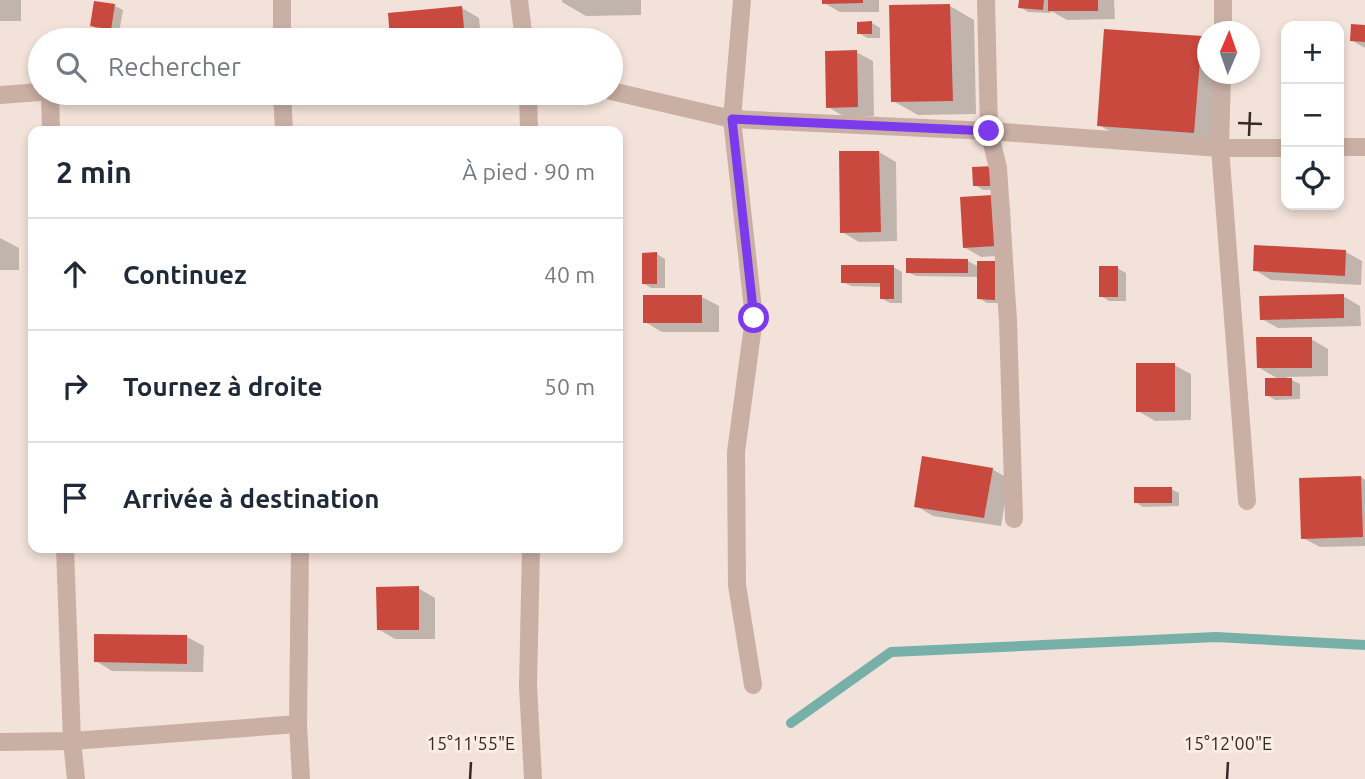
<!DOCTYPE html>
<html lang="fr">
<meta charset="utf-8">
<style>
:root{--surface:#fff;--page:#f2f2f3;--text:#1f2937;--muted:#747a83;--line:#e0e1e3}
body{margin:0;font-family:Ubuntu,sans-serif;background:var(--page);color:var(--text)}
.controls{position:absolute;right:21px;top:21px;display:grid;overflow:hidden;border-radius:14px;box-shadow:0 4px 10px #0003}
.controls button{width:63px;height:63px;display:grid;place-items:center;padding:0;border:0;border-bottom:2px solid var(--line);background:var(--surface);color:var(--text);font:35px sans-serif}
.compass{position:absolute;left:1197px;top:21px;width:63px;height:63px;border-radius:50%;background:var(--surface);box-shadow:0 4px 10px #0003;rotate:2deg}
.stop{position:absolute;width:21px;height:21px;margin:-16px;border:5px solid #7c3aed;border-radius:50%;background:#fff}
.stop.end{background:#7c3aed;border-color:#fff;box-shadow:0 2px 7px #0008}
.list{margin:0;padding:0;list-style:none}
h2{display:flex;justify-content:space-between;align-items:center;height:91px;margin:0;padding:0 28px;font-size:30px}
h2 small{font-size:23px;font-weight:400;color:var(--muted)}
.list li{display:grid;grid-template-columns:46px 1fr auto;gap:21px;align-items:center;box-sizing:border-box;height:112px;padding:0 28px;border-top:2px solid var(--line)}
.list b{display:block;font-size:26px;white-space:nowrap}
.list em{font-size:23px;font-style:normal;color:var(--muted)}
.icon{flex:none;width:38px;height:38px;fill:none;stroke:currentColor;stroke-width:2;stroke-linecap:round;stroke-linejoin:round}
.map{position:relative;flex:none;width:1365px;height:779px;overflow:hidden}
.search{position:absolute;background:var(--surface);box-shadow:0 4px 10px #0003;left:28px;top:28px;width:595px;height:77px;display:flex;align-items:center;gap:18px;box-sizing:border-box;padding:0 24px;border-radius:38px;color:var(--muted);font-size:26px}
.panel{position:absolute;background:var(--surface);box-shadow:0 4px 10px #0003;left:28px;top:126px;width:595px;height:427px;border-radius:14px}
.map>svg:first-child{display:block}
</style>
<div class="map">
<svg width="1365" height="779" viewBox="0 0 1365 779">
<rect width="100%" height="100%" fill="#f2e2d9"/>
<!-- shadow -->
<g fill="#0003">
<rect x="0" y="0" width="21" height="21"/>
<path d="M562,0H641V15L586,16L562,2Z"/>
<path d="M824,0H879V12H840L824,3Z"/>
<path d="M1020,0H1114L1115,19L1067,20L1051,11V13L1028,12L1020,7Z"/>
<path d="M115,6L123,10L119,33L100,30L92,26Z"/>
<path d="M950,6L974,20L976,114L918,115L893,101Z"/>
<path d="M462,8L479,18L481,40H392L390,15Z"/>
<path d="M872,23L880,28V38H867L859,33Z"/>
<path d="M1365,27V48L1351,40Z"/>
<path d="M1201,38L1208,41V74H1224L1218,146L1123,139L1099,125Z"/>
<path d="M856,52L873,61L874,116L845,117L828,107Z"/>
<path d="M879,152L896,162L897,241L859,242L842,232Z"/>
<path d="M992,168L1001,189L983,190L975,185Z"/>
<path d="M993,197L1010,207L1012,255L981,257L964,247Z"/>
<path d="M0,238L19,248V270H0Z"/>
<path d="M1346,252L1362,261L1361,285L1271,280L1255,270Z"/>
<path d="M657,254L665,259V288H651L643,283Z"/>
<path d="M968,261L979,267L994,263L1003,267L1002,303H987L979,298V277L916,276L907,272Z"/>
<path d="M893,267L902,272V303H890L881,298V287L851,286L843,282Z"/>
<path d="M1117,268L1126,273V301H1109L1101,296Z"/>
<path d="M1343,296L1360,306L1361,326L1278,328L1262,319Z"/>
<path d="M702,297L719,306V332H662L645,322Z"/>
<path d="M1311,339L1328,349V376L1286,377L1300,384V399L1275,400L1267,395L1280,380L1258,367Z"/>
<path d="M1174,365L1191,374V420L1155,421L1138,411Z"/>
<path d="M992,469L1009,479L1001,526L933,516L916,506Z"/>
<path d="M1361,477L1365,480V546L1320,547L1303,538Z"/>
<path d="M1171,489L1179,493V506L1143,507L1135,502Z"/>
<path d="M418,588L435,598V639H395L378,629Z"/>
<path d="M187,637L204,646L203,672L112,671L96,661Z"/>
</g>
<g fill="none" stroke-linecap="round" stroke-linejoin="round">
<!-- stream -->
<path stroke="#77b0a9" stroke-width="10" d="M791,723L891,652L1216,637L1365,645"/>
</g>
<!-- building -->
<g fill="#ca493f">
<path d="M822,0H863V3L822,4Z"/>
<path d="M1019,0H1044L1043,10L1018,8Z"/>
<rect x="1048" y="0" width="50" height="11"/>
<path d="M94,1L115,4L111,30L90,26Z"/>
<path d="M950,4L953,101L891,102L889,5Z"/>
<path d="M462,6L465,40H390L388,13Z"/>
<path d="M872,21V34H857V22Z"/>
<path d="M1351,24L1365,25V42L1350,41Z"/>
<path d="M1104,29L1202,36L1194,133L1097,126Z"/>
<path d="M857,50L858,107L826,108L825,51Z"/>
<path d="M839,151H879L881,232L840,233Z"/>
<path d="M993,166L994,186H973L972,167Z"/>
<path d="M993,195L996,246L963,248L960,197Z"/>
<path d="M1254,245L1346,250L1345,276L1253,271Z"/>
<path d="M657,252V284H642V253Z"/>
<path d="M906,258L968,259V273H906Z"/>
<path d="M977,261H995V300L977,299Z"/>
<path d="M841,265H894V299H880V283H841Z"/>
<rect x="1099" y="266" width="19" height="31"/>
<path d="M1344,294V318L1260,320L1259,296Z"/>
<rect x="643" y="295" width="59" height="28"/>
<path d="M1256,337H1312V368H1257Z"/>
<rect x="1136" y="363" width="39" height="49"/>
<rect x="1265" y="378" width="27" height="18"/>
<path d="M922,456L993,468L984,518L914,507Z"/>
<path d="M1361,476L1363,537L1301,539L1299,478Z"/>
<rect x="1134" y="487" width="38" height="16"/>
<path d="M419,586V630H377L376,587Z"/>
<path d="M94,634L187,635V664L94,662Z"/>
</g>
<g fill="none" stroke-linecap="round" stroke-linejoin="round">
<!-- minor -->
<g stroke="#caafa4" stroke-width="18">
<path d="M282,0V40"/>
<path d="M519,0L524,40"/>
<path d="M742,0L732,119L754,318L736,452L737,585L753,685"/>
<path d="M986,0L989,131L998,168L1008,321L1014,519"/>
<path d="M1223,32V0"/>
<path d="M1222,74L1220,148L1247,501"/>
<path d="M611,91L732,119L989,131L1220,148H1286"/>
<path d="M50,93L51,131"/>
<path d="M180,93H295"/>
<path d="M282,93L284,131"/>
<path d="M528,93L529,131"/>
<path d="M0,95L40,92"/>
<path d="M1339,147H1365"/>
<path d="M65,548L72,741L76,779"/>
<path d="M300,548L298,724L301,779"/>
<path d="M531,548L528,686L533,779"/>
<path d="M0,742L72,741L298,724"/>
</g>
</g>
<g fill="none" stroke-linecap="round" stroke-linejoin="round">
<!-- route -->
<path stroke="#7c3aed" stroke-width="9" d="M754,318L732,119L989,131"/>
</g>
<!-- ticks -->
<path fill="none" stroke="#362926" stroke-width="2.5" d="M1238,123L1262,124M1249,136L1250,112M470,779L471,762M1227,779L1228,762"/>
<g font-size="18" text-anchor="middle" fill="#362926" stroke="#faede5" stroke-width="6" stroke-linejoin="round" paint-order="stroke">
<text x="471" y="750">15°11'55"E</text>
<text x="1228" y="750">15°12'00"E</text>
</g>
</svg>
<div class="controls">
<button>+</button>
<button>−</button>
<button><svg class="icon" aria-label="locate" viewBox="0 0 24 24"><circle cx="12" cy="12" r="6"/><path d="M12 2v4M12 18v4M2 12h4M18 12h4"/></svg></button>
</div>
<svg class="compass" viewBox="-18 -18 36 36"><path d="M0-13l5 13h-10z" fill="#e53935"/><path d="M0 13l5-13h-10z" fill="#747a83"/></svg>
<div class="stop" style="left:754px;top:318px"></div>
<div class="stop end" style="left:989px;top:131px"></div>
<div class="search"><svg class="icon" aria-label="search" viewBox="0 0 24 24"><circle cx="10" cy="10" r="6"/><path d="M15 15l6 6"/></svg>Rechercher</div>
<section class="panel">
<h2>2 min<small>À pied · 90 m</small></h2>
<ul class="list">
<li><svg class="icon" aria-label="ahead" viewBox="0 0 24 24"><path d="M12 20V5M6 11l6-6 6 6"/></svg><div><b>Continuez</b></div><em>40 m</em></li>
<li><svg class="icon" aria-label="right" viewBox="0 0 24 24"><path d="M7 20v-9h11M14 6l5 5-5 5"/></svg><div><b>Tournez à droite</b></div><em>50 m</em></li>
<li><svg class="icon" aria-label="arrive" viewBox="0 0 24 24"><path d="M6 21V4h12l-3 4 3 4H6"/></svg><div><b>Arrivée à destination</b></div></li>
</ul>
</section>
</div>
